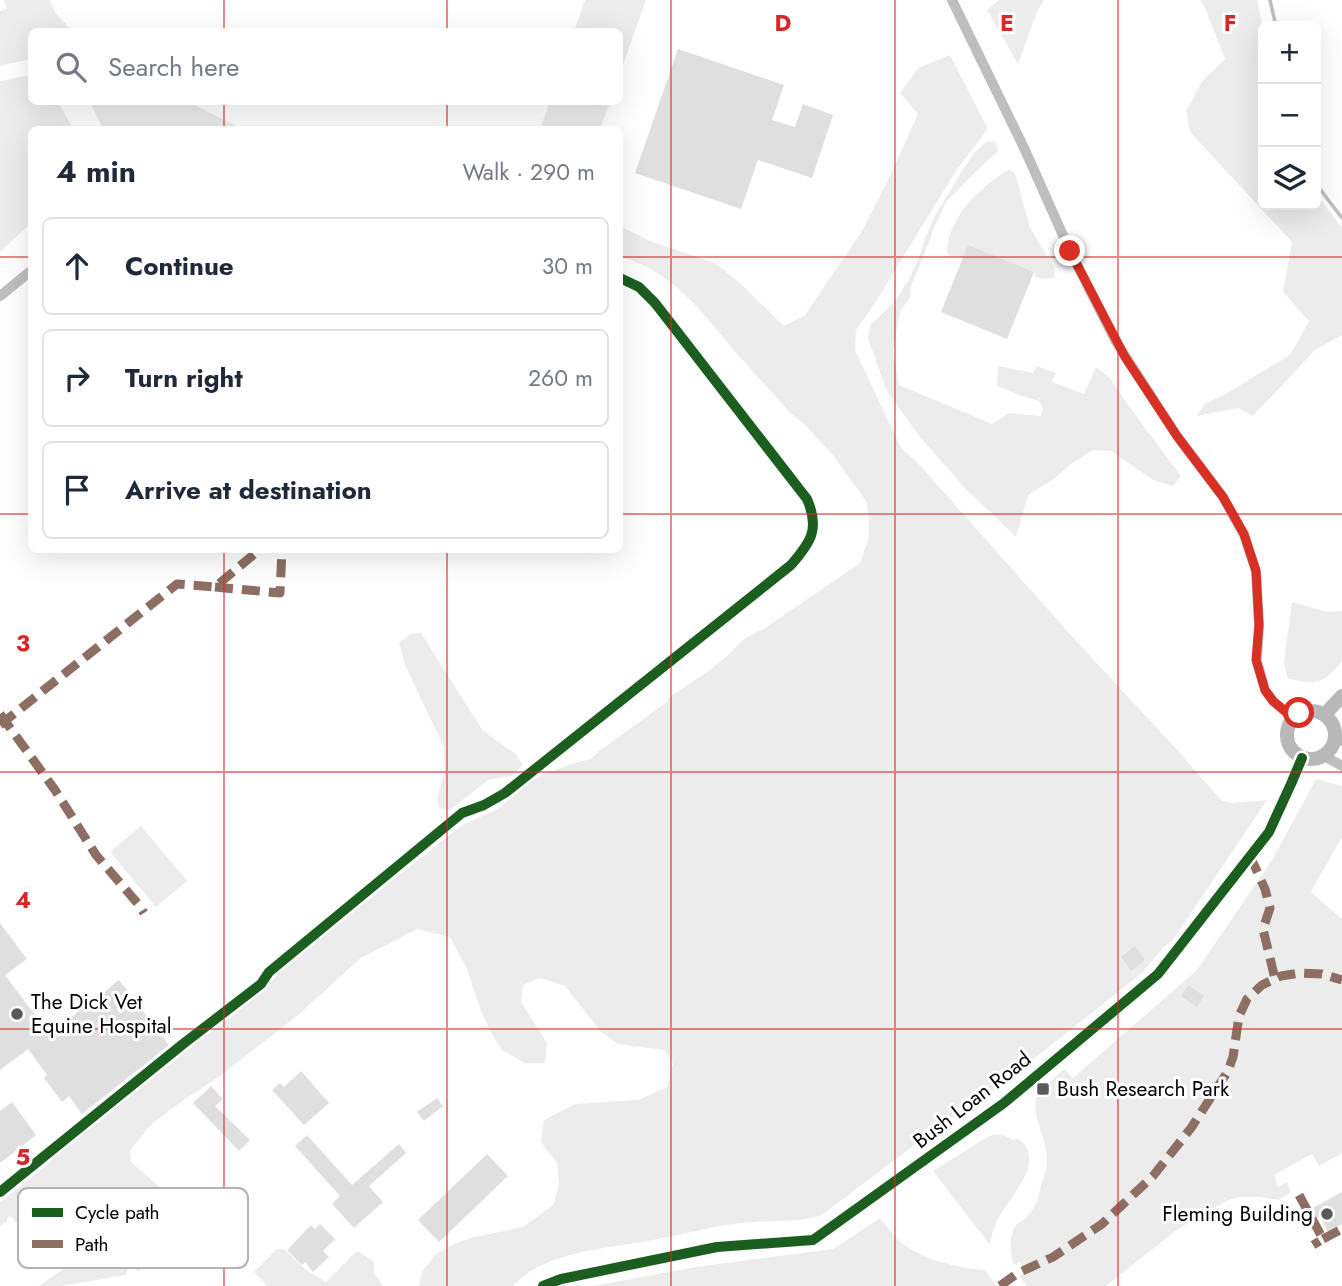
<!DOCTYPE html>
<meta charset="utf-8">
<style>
:root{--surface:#fff;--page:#f2f2f3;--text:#1f2937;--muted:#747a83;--line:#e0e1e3}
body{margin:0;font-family:Jost,sans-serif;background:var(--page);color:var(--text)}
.controls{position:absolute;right:21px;top:21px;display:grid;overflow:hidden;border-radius:10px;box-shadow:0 7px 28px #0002}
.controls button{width:63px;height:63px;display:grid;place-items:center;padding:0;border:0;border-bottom:2px solid var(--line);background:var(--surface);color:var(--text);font:35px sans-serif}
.stop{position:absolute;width:21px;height:21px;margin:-16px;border:5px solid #d93025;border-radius:50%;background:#fff}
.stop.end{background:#d93025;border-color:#fff;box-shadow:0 2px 7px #0008}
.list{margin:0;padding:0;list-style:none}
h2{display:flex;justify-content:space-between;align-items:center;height:91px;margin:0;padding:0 28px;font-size:30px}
h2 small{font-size:23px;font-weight:400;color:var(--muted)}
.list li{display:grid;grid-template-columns:46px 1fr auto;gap:21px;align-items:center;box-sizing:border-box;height:98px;margin:0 14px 14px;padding:0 14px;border:2px solid var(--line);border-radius:10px}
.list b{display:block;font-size:26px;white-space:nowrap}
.list em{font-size:23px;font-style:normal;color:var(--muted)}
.icon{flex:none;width:38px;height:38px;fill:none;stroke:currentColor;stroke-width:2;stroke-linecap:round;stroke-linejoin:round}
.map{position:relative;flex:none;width:1342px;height:1286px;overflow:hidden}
.search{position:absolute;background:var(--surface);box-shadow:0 7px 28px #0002;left:28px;top:28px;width:595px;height:77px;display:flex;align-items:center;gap:18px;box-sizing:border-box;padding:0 24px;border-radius:10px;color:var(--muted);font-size:26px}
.panel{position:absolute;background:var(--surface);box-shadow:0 7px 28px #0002;left:28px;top:126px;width:595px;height:427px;border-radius:10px}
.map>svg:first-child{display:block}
</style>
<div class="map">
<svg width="1342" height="1286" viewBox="0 0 1342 1286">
<rect width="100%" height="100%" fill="#fff"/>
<!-- green -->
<g fill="#ececec">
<path d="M4,0H50L54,11L72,31L32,32L31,59L0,66V11L7,9Z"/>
<path d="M585,0H646L620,73V32L574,31Z"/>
<path d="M999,0H1044L1036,14L1018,64L987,10Z"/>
<path d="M1200,0H1257L1263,28V205H1316V193L1342,228V335L1315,350L1253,416L1238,408L1197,416L1204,404L1222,396L1290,355L1309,321L1283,292L1292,242L1190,132L1186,111L1203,80L1225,59L1205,8Z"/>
<path d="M950,55L988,129L957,169L875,303L856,330L855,350L901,448L916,461L1077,642L1169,741L1222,801L1232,803L1267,800L1173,940L1163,948L1142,973L1020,1070L921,1140L822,1215C800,1223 776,1220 753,1222C721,1224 690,1233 658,1239C612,1249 546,1249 513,1286H419L422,1272L435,1255L454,1244L474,1237L523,1227L553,1205L559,1185L557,1163L541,1142L544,1120L575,1104L638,1100L667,1087L673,1064L665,1050L618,1044L601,1032L565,986L540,978L523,985L521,1002L547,1043L545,1063H525L502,1050L490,1031L480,1008L466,967L450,937L417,929L361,958L298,1015L220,1076L185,1099L157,1120L148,1128L130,1151L131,1162L155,1183L191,1225L190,1243L173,1248L156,1235L150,1221L130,1197L117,1199L101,1217L96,1239L117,1259L125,1263L128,1269L126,1275L61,1286H39L63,1269L21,1224L15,1222L11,1216L7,1218V1221L0,1226V1202L48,1164L64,1146L266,988L284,967L447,837L464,824L498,809L527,784L544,774L574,763L591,759L599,751L667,702L669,698C688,684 710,671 727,656C737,646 748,634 762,630L860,563L869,537V518L866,501L832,454L803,423L790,413C773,393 756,375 739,356C704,315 674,271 620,257V226L650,241L715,263L740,283L784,326L805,315L862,231L889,178L918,114L900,93L918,68Z"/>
<path d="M31,75L32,102H58L73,129L32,130L31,223L0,252V81Z"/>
<path d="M90,102H189L242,129H103Z"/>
<path d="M550,102H610L600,129H540Z"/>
<path d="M995,140L998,151L969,178L947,201L933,230L929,242L910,289L911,297L900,311L893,352L899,385L992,424L1009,413L1041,416L1043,408L1039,401L1019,395L997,386L998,366L1033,373L1037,366L1056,373L1052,382L1084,394L1096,367L1108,376L1142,424L1181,476L1173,486L1153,480L1111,451L1093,450L1068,466L1054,479L1028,495L1016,537L965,488L919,436L886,389L868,338L871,324L895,302L910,277L919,257L926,236L934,218L946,197L973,154L986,142Z"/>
<path d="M1009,169L1015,174L1030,228L1054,267L1055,277L1045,279L1035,277V273L968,246L963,258L957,256L952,257L947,252C948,216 981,187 1009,169Z"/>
<path d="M1292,602L1328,612L1342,611V661C1323,684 1316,686 1287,678L1284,662Z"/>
<path d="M421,633L483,731L516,754L523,765L512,776L488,780L450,810L439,808L437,798L445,771L444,747L405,665L399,642L411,634Z"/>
<path d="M1316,779L1342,786V837L1311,892L1342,919V1153L1319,1166L1312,1154L1274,1175L1278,1187L1287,1182L1291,1192L1279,1200L1260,1197H1241L1231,1199L1198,1216L1174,1232L1106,1286H1027L1019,1275L1026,1272L1020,1262L1013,1265C1011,1253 1008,1240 1014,1228C1017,1222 1022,1222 1026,1218C1030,1213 1036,1205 1038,1199C1039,1196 1039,1192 1040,1189C1042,1180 1047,1172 1047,1163C1049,1137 1026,1114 1040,1090L1042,1091L1049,1086V1083L1064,1069L1073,1078L1197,970L1272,860Z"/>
<path d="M141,826L187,881L156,907L110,852Z"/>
<path d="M994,1134L1003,1135L1014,1140L1017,1138C1049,1158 1010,1197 998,1219C994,1227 991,1236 990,1245L933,1171L984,1139Z"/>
<path d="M880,1218C887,1226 894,1237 902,1243C926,1261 956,1267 985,1270L996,1286H593L696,1267L833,1249Z"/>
<path d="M277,1249H284L307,1271L326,1282L356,1252H360L374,1262V1273L383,1286H268L254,1272Z"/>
</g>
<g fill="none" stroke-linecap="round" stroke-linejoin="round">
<!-- stream -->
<g stroke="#bfbfbf" stroke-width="3.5">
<path d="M1270,0L1276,26"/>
<path d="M1316,184L1342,218"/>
</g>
</g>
<!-- building -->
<g fill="#dfdfdf">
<path d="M678,49L784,85L772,120L795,127L803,104L833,115L812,178L758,160L741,209L635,173Z"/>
<path d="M968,245L1034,272L1007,339L941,312Z"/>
<path d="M0,923L27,959L5,975L50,1035L91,1001L92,1002L119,980L169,1045L82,1114L69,1096L62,1102L44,1078L47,1075L28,1049L0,1070Z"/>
<path d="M1135,946L1145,960L1131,971L1121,957Z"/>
<path d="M1188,985L1204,996L1197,1007L1181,996Z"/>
<path d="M301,1071L329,1103L304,1125L272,1090L280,1083L284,1087Z"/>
<path d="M211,1086L223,1099L215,1106L250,1140L239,1151L193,1103Z"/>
<path d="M437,1098L443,1106L424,1121L417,1112Z"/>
<path d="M12,1102L36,1135L0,1163V1111Z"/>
<path d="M307,1135L352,1185L399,1144L406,1153L369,1186L383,1202L354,1228L332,1204L340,1196L295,1146Z"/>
<path d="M487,1154L508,1176L439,1242L418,1220Z"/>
<path d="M1342,1192V1224L1328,1232L1320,1217L1315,1220L1309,1210Z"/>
<path d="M123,1210L140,1230L136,1233L156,1254L138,1271L130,1262L138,1254L111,1220Z"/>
<path d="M320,1224L335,1239L323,1251L329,1257L313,1272L305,1262L302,1265L287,1250L311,1225L315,1229Z"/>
</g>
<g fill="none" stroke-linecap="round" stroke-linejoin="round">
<!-- street -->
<g stroke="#bebebe" stroke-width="10">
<path d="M952,0L1025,150L1070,251L1115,340L1177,436L1223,497L1244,535L1256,571L1259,625L1257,661L1265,690L1273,701L1293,718"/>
<path d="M0,296L32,270"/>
<path d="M1335,735L1342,741"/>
<path d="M1324,756L1342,766"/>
<path d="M0,1192L183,1044L261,984L269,972L462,813L484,805L505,793L791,565C811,542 820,529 807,499L655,303L639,287L620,278"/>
</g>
<!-- secondary -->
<g stroke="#b8b8b8" stroke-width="14">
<circle cx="1311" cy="735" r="24"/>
<path d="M1325,714L1342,696"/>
<path d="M543,1286L561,1279L717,1247L813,1240L1004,1103L1158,974L1269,832L1291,784L1302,758"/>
</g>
<!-- quiet -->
<g stroke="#8d6e63" stroke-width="9" stroke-dasharray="18 9" stroke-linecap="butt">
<path d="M215,587L280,593L282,550"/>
<path d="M0,714L55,790L96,855L139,905L144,913"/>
<path d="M0,725L177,584L215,587L259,550"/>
<path d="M1250,856L1265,889L1270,908L1263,929L1275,979"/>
<path d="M1299,1195L1323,1239L1313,1245"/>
<path d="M1323,1239L1342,1229"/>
<path d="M1000,1286L1018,1273L1053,1257L1102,1224L1153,1176L1191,1128L1228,1071L1233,1057L1239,1016L1247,999L1262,985L1281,976L1300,973L1322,974L1342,980"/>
</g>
<!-- cycleway casing -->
<g stroke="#fff" stroke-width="15">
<g id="cycleway">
<path d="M0,1192L183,1044L261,984L269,972L462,813L484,805L505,793L791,565C811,542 820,529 807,499L655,303L639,287L620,278"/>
<path d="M543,1286L561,1279L717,1247L813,1240L1004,1103L1158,974L1269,832L1291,784L1302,758"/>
</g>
</g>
<!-- cycleway -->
<use href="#cycleway" stroke="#1b5e20" stroke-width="10"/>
</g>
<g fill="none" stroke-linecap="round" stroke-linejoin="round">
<!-- route -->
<path stroke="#d93025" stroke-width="9" d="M1070,251L1125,357L1177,436L1223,497L1244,534L1256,571L1259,625L1256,660L1265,690L1273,701L1293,718L1299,713"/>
</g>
<!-- grid -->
<path fill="none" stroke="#d62828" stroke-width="2" stroke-opacity="0.55" d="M224,0V32M447,0V32M671,0V1286M895,0V1286M1118,0V1286M224,102V130M447,102V130M0,257H32M620,257H1342M0,514H32M620,514H1342M224,550V1286M447,550V1286M0,772H1342M0,1029H1342"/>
<!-- markers -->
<g fill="#595959" stroke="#fff" stroke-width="2.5">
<circle cx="17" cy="1014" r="7"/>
<rect x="1036" y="1082" width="14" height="14" rx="3.5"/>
<circle cx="1327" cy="1214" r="7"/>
</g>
<g text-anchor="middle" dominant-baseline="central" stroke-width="6" stroke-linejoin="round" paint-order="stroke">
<!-- poi labels -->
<g font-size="21" fill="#000" stroke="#fff" text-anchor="start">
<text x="31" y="1002">The Dick Vet<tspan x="31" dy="24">Equine Hospital</tspan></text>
<text x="1057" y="1089">Bush Research Park</text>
<text x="1313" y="1214" text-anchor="end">Fleming Building</text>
</g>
<!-- street labels -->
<g font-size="21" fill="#000" stroke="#fff">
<text transform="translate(972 1100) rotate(-38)">Bush Loan Road</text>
</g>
</g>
<!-- legend -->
<rect x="18" y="1188" width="230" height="80" rx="10" fill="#fff" stroke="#b2b2b2" stroke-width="2"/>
<rect x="32" y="1208" width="31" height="9" fill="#1b5e20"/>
<rect x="32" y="1240" width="31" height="8" fill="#8d6e63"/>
<g font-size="19" fill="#000">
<text x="75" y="1219">Cycle path</text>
<text x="75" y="1251">Path</text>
</g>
<g font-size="23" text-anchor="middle" font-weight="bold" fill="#d62828" stroke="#fff" stroke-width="6" stroke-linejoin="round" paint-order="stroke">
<text x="783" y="31">D</text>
<text x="1007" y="31">E</text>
<text x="1230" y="31">F</text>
<text x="23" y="651">3</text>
<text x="23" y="908">4</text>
<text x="23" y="1165">5</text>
</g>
</svg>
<div class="controls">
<button>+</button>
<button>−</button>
<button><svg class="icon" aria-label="layers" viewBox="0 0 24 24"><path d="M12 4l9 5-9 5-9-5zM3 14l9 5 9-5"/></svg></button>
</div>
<div class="stop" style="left:1299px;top:713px"></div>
<div class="stop end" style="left:1070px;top:251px"></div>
<div class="search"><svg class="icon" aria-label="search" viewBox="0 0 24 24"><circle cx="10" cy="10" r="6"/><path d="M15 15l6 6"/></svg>Search here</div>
<section class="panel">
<h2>4 min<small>Walk · 290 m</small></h2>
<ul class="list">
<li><svg class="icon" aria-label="ahead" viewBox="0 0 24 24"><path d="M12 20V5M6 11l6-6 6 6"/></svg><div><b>Continue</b></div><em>30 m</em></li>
<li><svg class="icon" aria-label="right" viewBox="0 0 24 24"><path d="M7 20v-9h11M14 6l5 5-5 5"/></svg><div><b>Turn right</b></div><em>260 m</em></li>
<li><svg class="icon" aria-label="arrive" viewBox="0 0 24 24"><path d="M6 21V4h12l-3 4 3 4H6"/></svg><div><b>Arrive at destination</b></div></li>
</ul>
</section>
</div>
